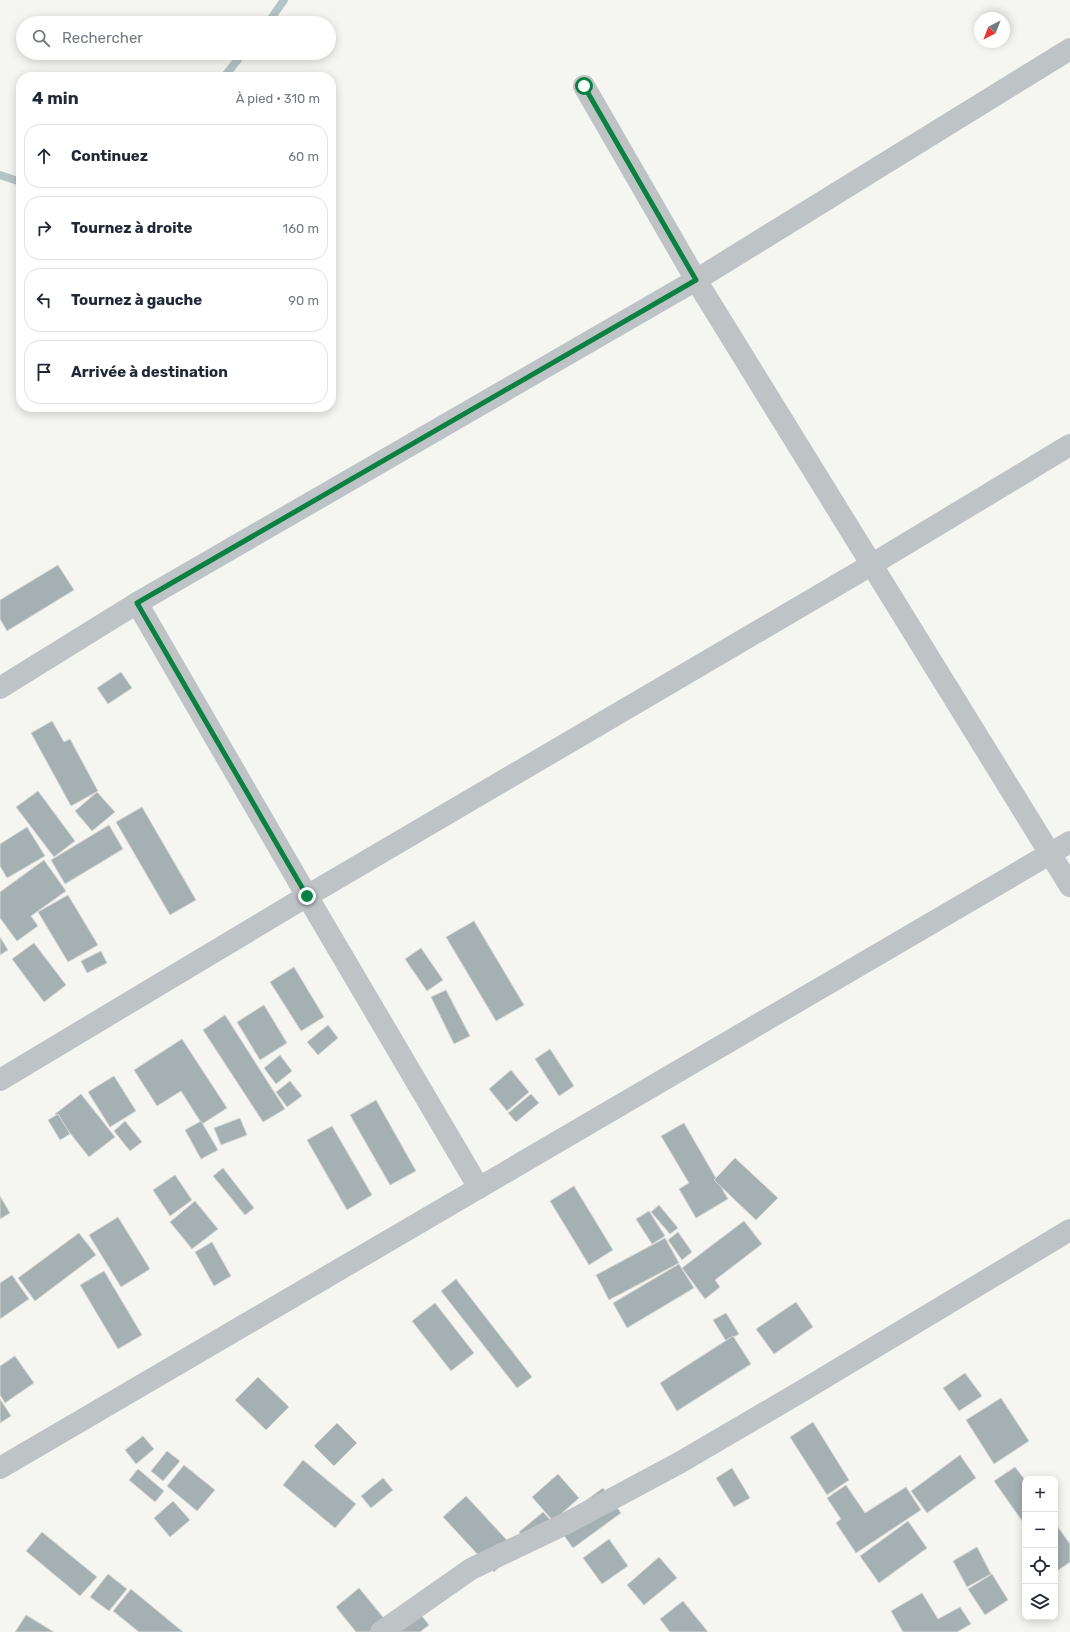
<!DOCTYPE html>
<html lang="fr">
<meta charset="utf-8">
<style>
:root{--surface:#fff;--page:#f6f6f7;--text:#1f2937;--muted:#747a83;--line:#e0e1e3}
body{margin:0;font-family:Rubik,sans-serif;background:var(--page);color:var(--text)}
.controls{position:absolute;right:12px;bottom:12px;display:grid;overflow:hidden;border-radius:8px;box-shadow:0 2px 10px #0003}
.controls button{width:36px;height:36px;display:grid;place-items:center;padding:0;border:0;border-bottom:1px solid var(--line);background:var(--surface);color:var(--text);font:20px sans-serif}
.compass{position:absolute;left:974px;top:12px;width:36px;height:36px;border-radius:50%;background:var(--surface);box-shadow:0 2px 10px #0003;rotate:222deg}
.stop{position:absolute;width:12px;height:12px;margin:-9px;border:3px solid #0b8043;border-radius:50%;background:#fff}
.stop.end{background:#0b8043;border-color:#fff;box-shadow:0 1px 4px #0008}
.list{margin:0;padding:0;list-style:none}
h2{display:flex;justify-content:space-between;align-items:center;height:52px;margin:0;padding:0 16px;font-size:17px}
h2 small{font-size:13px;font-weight:400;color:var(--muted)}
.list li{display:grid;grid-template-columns:26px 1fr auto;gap:12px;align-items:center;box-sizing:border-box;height:64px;margin:0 8px 8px;padding:0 8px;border:1px solid var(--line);border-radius:16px}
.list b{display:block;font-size:15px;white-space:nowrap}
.list em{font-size:13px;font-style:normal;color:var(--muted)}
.icon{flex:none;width:22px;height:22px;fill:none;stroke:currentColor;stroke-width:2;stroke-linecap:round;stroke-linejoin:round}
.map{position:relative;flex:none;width:1070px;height:1632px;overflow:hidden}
.search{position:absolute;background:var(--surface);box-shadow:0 2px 10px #0003;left:16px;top:16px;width:320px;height:44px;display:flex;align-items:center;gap:10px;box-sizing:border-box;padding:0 14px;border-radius:22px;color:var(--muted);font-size:15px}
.panel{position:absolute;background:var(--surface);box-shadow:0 2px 10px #0003;left:16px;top:72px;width:320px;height:340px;border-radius:16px}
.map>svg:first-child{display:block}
</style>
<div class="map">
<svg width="1070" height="1632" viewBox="0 0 1070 1632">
<rect width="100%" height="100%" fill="#f5f5f1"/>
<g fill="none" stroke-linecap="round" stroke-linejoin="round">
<!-- stream -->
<g stroke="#b5c4c6" stroke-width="8">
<path d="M268,23L284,0"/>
<path d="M224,77L243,53"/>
<path d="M0,175L21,182"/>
</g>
</g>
<!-- building -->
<g fill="#a5b0b3" stroke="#d6d6d4">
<path d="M58,565L74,590L7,631L0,619V600Z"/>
<path d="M121,672L132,688L108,704L97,688Z"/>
<path d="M52,721L64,742L70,739L98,791L71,806L31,733Z"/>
<path d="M38,791L75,841L54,857L16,807Z"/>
<path d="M97,792L115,812L92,831L75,811Z"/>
<path d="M142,807L196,900L170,915L116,822Z"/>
<path d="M109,825L123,849L65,884L51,860Z"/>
<path d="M27,827L45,856L7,878L0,866V844Z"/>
<path d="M44,860L66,891L31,916L38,926L17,941L0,918V892Z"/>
<path d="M68,895L98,945L68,962L38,912Z"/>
<path d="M474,921L524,1005L496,1021L446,937Z"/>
<path d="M0,937L8,950L0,955Z"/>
<path d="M34,943L66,985L44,1002L12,959Z"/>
<path d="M421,948L443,980L427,991L405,959Z"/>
<path d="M101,951L107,963L87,973L81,961Z"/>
<path d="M294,967L324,1017L301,1031L270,982Z"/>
<path d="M446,990L470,1036L454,1044L431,997Z"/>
<path d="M264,1005L287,1043L260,1060L237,1022Z"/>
<path d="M225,1015L285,1109L263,1122L203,1030Z"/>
<path d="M328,1025L338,1038L318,1055L307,1042Z"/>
<path d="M182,1039L227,1108L202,1124L181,1091L157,1106L134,1070Z"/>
<path d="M550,1049L574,1086L559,1096L535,1059Z"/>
<path d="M280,1055L292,1071L276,1084L264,1068Z"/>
<path d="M511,1070L529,1092L507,1111L489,1089Z"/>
<path d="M114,1076L136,1111L110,1127L88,1092Z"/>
<path d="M290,1081L302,1096L287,1107L276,1092Z"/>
<path d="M81,1094L115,1137L89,1157L55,1114Z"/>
<path d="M531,1094L539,1103L516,1122L508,1113Z"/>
<path d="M376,1100L416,1171L390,1185L350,1115Z"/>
<path d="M58,1114L70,1134L60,1140L48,1120Z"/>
<path d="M240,1118L247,1135L221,1145L214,1128Z"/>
<path d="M125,1121L142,1142L130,1151L114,1131Z"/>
<path d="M201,1121L218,1150L201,1159L185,1130Z"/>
<path d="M684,1123L728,1199L696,1218L679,1189L689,1183L661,1136Z"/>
<path d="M332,1126L372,1195L347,1210L307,1140Z"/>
<path d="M735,1158L778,1198L756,1220L714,1180Z"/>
<path d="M223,1168L254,1208L245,1215L213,1176Z"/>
<path d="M175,1175L192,1200L170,1216L153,1190Z"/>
<path d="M574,1186L613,1250L589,1265L550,1201Z"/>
<path d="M0,1196L10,1213L0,1219Z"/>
<path d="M195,1201L218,1229L192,1249L170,1222Z"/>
<path d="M659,1205L678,1228L670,1234L651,1212Z"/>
<path d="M649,1211L665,1236L652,1244L636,1219Z"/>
<path d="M118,1217L150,1269L121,1287L89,1235Z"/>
<path d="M744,1221L762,1244L715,1280L720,1287L705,1299L682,1268Z"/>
<path d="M678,1232L692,1252L682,1260L668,1240Z"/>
<path d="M79,1233L96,1255L35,1301L18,1278Z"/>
<path d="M665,1238L679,1263L609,1300L596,1275Z"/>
<path d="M212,1242L231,1276L214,1286L195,1252Z"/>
<path d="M679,1264L694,1288L627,1328L613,1303Z"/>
<path d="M104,1271L142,1335L118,1349L80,1285Z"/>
<path d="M12,1275L29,1299L0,1319V1283Z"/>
<path d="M456,1279L532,1377L517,1388L441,1291Z"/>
<path d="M796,1302L813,1327L774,1354L756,1329Z"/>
<path d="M435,1303L474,1353L451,1371L412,1321Z"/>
<path d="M726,1313L739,1334L726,1341L713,1320Z"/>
<path d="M733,1336L751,1364L677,1411L660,1383Z"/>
<path d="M15,1356L34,1383L5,1403L0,1395V1366Z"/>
<path d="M965,1373L982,1396L959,1411L943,1388Z"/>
<path d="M258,1377L289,1407L266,1430L235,1400Z"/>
<path d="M1001,1398L1029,1441L994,1464L966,1420Z"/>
<path d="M0,1399L11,1416L0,1423Z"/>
<path d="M813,1422L849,1480L827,1495L790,1437Z"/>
<path d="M337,1423L357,1443L334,1466L314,1446Z"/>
<path d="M143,1436L154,1449L136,1464L125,1450Z"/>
<path d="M167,1451L180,1461L163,1481L151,1471Z"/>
<path d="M960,1455L976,1478L927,1513L911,1491Z"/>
<path d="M303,1460L356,1504L335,1528L283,1485Z"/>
<path d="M184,1465L215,1490L197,1511L167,1486Z"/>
<path d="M1015,1467L1025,1480V1525L994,1481Z"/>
<path d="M732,1468L750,1498L734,1507L716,1478Z"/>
<path d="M138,1469L164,1491L155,1502L129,1480Z"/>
<path d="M558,1474L579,1498L553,1521L532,1497Z"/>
<path d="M383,1478L393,1490L371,1508L361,1496Z"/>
<path d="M846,1485L865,1513L906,1487L921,1510L856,1553L836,1523L841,1519L827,1498Z"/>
<path d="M603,1488L621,1513L573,1548L555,1523Z"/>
<path d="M466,1496L517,1551L494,1572L443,1517Z"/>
<path d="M173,1501L190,1520L170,1537L154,1518Z"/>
<path d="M543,1512L554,1524L531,1545L519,1532Z"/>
<path d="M908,1521L927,1548L879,1583L860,1556Z"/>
<path d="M1055,1523L1070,1544V1562L1057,1571L1055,1567Z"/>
<path d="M42,1532L97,1577L80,1596L26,1551Z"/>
<path d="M609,1539L628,1566L602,1584L583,1558Z"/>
<path d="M977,1547L991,1574L967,1587L953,1561Z"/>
<path d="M659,1557L677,1578L644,1605L627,1585Z"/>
<path d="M108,1574L127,1589L109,1611L90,1597Z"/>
<path d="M992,1574L1008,1600L985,1615L968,1589Z"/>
<path d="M359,1588L387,1622L411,1602L429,1625L420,1632H356L336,1607Z"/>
<path d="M131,1589L183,1632H139L113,1611Z"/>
<path d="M922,1593L938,1619L960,1607L971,1624L957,1632H903L891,1611Z"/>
<path d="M683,1601L708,1632H670L660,1619Z"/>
<path d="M26,1615L54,1632H15Z"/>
</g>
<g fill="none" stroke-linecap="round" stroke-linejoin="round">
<!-- minor -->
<g stroke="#bec3c6" stroke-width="22">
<path d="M584,86L696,280L1070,886"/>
<path d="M137,603L307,896L479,1188"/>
<path d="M0,688L137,603L696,280L1070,49"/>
<path d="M0,1080L307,896L871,565L1070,445"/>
<path d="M0,1468L1070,842"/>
<path d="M381,1632L471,1569L567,1523L679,1463L802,1391L1070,1230"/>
</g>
</g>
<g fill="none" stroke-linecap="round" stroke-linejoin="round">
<!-- route -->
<path stroke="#0b8043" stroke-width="5" d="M307,896L137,603L696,280L584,86"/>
</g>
</svg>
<div class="controls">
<button>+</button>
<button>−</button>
<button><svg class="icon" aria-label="locate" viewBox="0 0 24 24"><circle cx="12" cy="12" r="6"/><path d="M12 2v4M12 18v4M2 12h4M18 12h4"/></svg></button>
<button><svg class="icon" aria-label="layers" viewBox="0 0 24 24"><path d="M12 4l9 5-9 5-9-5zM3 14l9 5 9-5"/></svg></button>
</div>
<svg class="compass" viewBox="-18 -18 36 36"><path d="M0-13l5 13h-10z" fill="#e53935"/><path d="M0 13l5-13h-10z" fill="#747a83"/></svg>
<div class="stop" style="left:584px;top:86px"></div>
<div class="stop end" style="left:307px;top:896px"></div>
<div class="search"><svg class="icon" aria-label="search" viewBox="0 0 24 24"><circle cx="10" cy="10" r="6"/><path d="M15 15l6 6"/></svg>Rechercher</div>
<section class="panel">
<h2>4 min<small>À pied · 310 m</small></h2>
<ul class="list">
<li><svg class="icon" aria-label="ahead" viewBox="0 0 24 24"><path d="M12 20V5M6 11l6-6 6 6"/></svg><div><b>Continuez</b></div><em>60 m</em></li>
<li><svg class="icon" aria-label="right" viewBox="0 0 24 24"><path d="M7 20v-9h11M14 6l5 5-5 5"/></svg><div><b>Tournez à droite</b></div><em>160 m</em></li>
<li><svg class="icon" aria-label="left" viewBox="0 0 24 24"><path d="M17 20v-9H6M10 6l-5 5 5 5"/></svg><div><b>Tournez à gauche</b></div><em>90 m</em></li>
<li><svg class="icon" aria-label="arrive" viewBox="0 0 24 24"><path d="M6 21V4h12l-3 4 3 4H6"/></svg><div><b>Arrivée à destination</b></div></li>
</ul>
</section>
</div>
